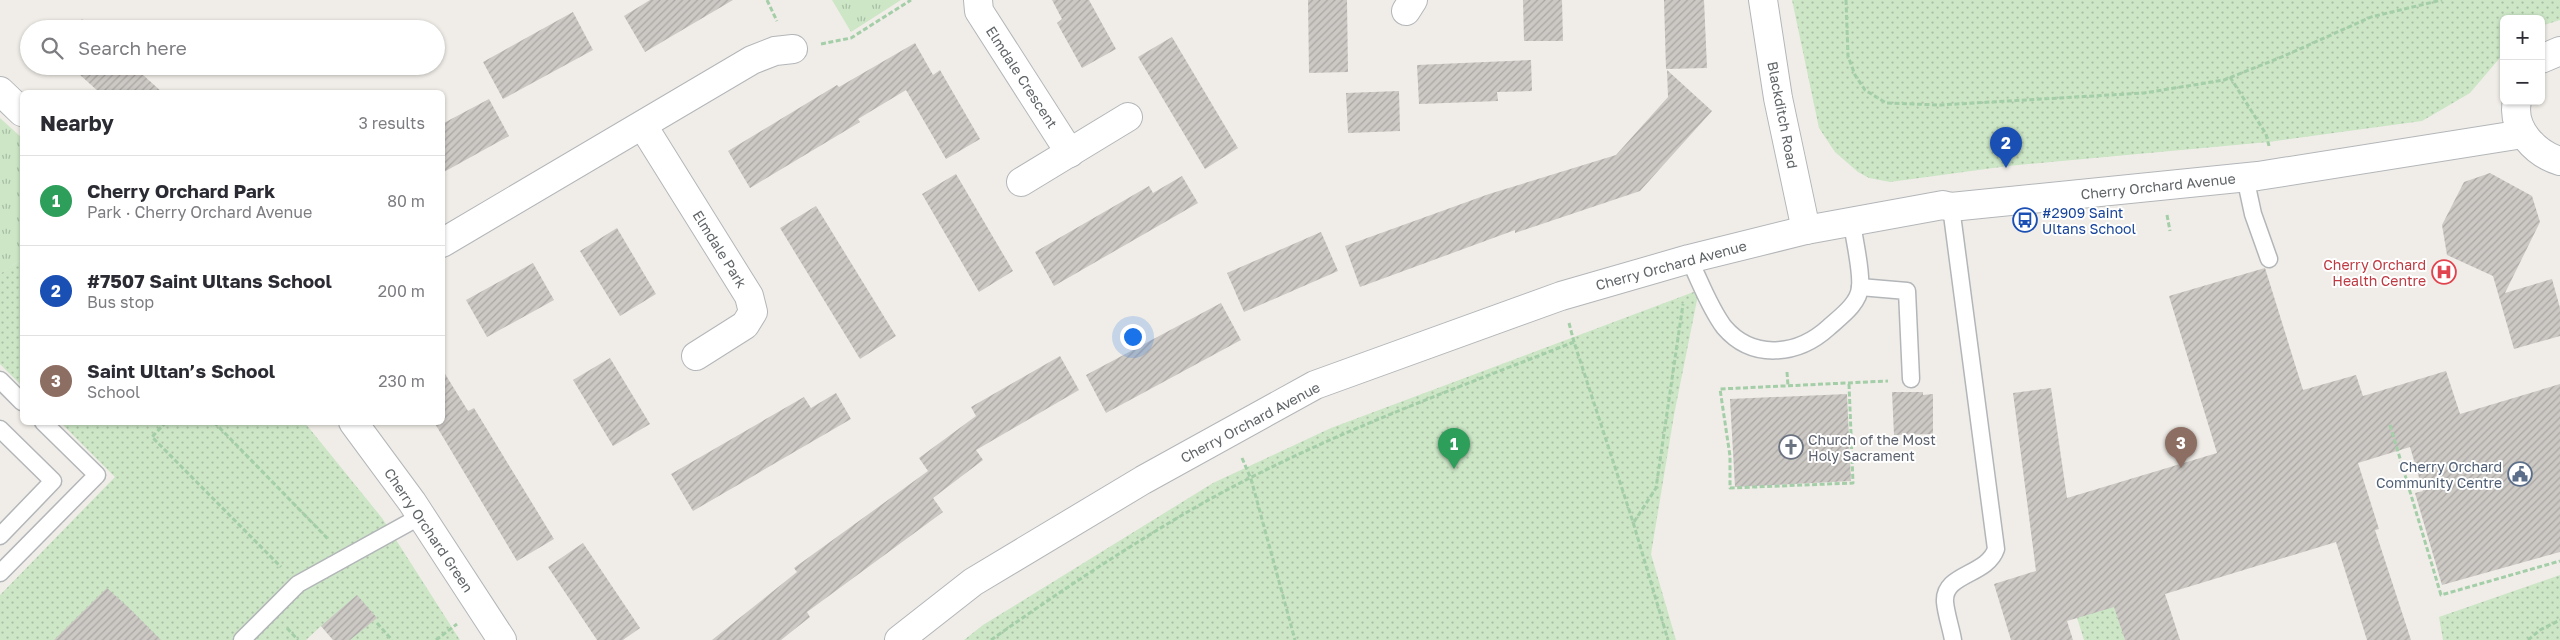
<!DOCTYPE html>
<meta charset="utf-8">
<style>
:root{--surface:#fff;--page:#f2f2f3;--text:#2b2b33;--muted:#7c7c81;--line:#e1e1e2;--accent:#0f766e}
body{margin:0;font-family:"Golos Text",sans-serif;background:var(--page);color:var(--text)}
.controls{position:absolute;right:15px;top:15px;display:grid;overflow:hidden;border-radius:8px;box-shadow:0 1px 4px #0004}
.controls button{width:45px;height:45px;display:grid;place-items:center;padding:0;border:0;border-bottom:1px solid var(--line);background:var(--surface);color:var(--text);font:25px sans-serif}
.you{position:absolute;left:1132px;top:336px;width:18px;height:18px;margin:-12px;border:4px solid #fff;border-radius:50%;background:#1a73e8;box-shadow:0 0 0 8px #1a73e833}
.badge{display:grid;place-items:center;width:32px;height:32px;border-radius:50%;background:var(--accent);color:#fff;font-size:16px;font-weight:700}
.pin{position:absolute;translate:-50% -41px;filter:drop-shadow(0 1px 2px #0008)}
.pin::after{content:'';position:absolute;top:26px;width:18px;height:15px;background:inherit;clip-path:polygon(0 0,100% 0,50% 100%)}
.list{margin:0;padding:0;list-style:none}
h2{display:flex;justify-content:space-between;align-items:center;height:65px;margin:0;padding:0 20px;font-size:21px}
h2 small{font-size:16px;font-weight:400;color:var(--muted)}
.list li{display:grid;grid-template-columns:32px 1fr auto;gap:15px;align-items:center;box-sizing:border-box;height:90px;padding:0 20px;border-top:1px solid var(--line)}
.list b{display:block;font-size:19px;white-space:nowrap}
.list p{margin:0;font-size:16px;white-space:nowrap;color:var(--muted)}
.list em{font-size:16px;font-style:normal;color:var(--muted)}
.icon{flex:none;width:28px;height:28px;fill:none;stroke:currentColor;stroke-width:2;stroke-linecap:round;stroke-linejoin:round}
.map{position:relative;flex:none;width:2560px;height:640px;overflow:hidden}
.search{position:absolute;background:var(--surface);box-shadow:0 1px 4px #0004;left:20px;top:20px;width:425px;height:55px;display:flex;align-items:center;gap:12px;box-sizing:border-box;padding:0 18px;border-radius:28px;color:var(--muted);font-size:19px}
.panel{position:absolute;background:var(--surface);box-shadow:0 1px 4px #0004;left:20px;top:90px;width:425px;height:335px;border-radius:8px}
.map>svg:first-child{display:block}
</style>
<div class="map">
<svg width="2560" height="640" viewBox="0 0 2560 640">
<defs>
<pattern id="grass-tufts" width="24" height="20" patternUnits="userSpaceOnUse" patternTransform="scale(1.25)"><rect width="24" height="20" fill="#cce6c6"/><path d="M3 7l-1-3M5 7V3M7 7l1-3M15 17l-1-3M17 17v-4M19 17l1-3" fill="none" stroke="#a9bea5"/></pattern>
<pattern id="park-dots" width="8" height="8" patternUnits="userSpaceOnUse" patternTransform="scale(1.25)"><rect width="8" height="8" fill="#cce6c6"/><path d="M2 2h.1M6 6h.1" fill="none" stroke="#a9bea5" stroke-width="1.8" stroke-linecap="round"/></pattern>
<pattern id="building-hatch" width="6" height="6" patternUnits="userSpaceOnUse" patternTransform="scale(1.25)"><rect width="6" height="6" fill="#ccc8c4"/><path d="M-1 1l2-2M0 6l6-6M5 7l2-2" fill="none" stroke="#a9a6a3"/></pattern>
</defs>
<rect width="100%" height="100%" fill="#f0ede8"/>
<!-- grass -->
<g fill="url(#grass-tufts)">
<path d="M832,0H901L851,32Z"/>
<path d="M0,118L22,138V259L0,274Z"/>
</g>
<!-- park -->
<g fill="url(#park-dots)">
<path d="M1792,0H2560V20L2541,26V19H2504V53L2470,93L2422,121L2268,142L2008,166L1890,182L1869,178L1858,172L1835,152L1819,128Z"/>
<path d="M22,259V386L0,364V274Z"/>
<path d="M1699,290L1674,415L1651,554L1676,640H964L983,625L1213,483L1331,428Z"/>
<path d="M60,422L305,423L382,518L460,640H333L321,626L306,640H0V595L115,477Z"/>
<path d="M2560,575V640H2443L2439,617Z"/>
<path d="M2065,579L2112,600L2125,640H2084Z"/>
</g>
<!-- building -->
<g fill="url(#building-hatch)">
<path d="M650,0H733L645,52L624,16Z"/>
<path d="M1052,0H1089L1116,49L1082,68L1057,23L1062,19Z"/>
<path d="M1308,0H1347L1348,72L1309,73Z"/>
<path d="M1523,0H1562L1563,41H1524Z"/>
<path d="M1664,0H1704L1707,68L1666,69Z"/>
<path d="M573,12L593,50L503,99L483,62Z"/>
<path d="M82,19L92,29H73Z"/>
<path d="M1172,37L1238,148L1205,169L1138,57Z"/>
<path d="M915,43L933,75L940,70L980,139L946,159L906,90L858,119L860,122L750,188L728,151L837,85L839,87Z"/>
<path d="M1531,60L1532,91L1497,92L1498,101L1419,104L1417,65Z"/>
<path d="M70,66H133L162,92H99Z"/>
<path d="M1667,70L1712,111L1640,191L1515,233V230L1360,287L1345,246L1489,194L1616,155L1668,97Z"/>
<path d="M1399,91L1400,131L1348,133L1346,93Z"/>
<path d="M489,99L509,136L442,173V124Z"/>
<path d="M2490,173L2532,196L2540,222L2505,293L2552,279L2560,308V336L2514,349L2493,276L2447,255L2442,225L2464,182Z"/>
<path d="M956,174L1013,271L979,292L922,194Z"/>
<path d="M1182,176L1198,203L1054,286L1035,252L1149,186L1153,193Z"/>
<path d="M816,206L896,336L860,359L780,228Z"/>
<path d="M617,228L656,294L620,316L580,251Z"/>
<path d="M1321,232L1338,271L1244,312L1227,273Z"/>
<path d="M533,263L554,300L487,337L466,300Z"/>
<path d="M2265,268L2303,390L2356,375L2363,396L2446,371L2460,414L2560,384V552L2442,585L2415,493L2423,491L2410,447L2358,463L2379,529L2375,530L2411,640H2367L2336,542L2165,594L2180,640H2125L2114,607L2067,621L2073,640H2011L1994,584L2036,571L2013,393L2051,388L2067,498L2217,453L2169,296Z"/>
<path d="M1221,303L1241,340L1106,413L1086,375Z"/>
<path d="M1060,356L1079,390L976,450L983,460L933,498L943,512L807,612L810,617L781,640H712L797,572L794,568L928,471L919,458L976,416L971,407Z"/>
<path d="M610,358L650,424L613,446L573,380Z"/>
<path d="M442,369L468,411L474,408L554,539L517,561L434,422H442Z"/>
<path d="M1892,392H1923V395L1933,394V434L1894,435Z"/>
<path d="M836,393L851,419L693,511L671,474L804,397L811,408Z"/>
<path d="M1847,394L1851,481L1735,487L1730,399Z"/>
<path d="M583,543L640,628L623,640H597L548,567Z"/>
<path d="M107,588L129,608L161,640H54Z"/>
<path d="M357,595L377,618L350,640H333L321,626Z"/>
</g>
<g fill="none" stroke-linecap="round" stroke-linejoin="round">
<!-- lane casing -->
<g stroke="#b3b6b9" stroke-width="19">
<g id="lane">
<path d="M2245,177L2253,214L2269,259"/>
<path d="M1951,207L1996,549C1987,576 1943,573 1945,602C1946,614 1951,628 1953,640"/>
<path d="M1689,259C1700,281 1709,307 1724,327C1753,361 1798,355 1828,328C1840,317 1859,304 1860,287C1862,271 1854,240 1852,222"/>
<path d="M1860,287L1907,291L1911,379"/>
<path d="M0,380L22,402"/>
<path d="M0,429L53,481L0,536"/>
<path d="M0,573L97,475L43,422"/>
<path d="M242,640L298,584L421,516"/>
</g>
</g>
<!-- street casing -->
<g stroke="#b3b6b9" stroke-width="30">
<g id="street">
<path d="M978,0L979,11L1070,153"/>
<path d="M1763,0L1778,98L1806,230"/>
<path d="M1406,11L1413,0"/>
<path d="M2541,59L2560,51"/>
<path d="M0,91L22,112"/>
<path d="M2517,101C2511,129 2536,154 2560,161"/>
<path d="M643,126L749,296L753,312L745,325L696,356"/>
<path d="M1021,182L1128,117"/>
<path d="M442,243L752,60L775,51L793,49"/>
<path d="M353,422L412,502L502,640"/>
<path d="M899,640L973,582L1143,480L1315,385L1561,296L1689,259L1806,230L1943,205L1951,207L2258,176L2523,134"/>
</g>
</g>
<!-- path -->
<g stroke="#a4cea8" stroke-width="3" stroke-dasharray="5 2.5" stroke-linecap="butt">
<path d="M767,0L777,21"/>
<path d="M1846,0L1848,56L1855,75L1865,90L1886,103L1940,105L2144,93L2224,80L2284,56L2371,17L2442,0"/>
<path d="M821,44L851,38L911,0"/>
<path d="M2230,77L2266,134L2269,146"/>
<path d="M2167,215L2170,231"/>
<path d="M1569,323L1574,342"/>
<path d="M1787,372L1788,386"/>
<path d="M1849,384L1853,483L1730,488V456L1720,389L1888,381"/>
<path d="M166,422L152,437L281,567"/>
<path d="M214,422L329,540"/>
<path d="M2390,425L2441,595L2560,561"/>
<path d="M1242,458L1251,479L1295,640"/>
<path d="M1634,522L1656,488L1683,304"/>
<path d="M377,623L392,640"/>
<path d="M287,628L298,640"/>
<path d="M436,640L457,624"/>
<path d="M991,640C1053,596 1118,553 1184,514C1306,442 1442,394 1574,342L1633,522L1668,640"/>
<path d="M2528,640L2540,630L2560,620"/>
</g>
<!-- lane -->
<use href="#lane" stroke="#fff" stroke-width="16"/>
<!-- street -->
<use href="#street" stroke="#fff" stroke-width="28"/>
</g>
<!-- icons -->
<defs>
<g id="bus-ring" transform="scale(1.25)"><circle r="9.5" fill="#fff" stroke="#1a4fb4" stroke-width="1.5"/><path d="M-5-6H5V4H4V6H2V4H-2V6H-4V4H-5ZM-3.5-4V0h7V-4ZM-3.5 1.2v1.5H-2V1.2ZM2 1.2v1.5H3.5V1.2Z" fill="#1a4fb4"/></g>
<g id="hospital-ring" transform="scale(1.25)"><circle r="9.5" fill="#fff" stroke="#e0444e" stroke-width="1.5"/><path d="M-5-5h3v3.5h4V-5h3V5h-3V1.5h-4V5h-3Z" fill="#e0444e"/></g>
<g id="church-ring" transform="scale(1.25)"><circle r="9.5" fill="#fff" stroke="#6b7280" stroke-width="1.5"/><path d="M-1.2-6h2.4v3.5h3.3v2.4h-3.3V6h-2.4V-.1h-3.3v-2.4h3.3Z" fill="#6b7280"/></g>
<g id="civic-ring" transform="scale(1.25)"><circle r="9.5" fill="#fff" stroke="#5c6f8a" stroke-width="1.5"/><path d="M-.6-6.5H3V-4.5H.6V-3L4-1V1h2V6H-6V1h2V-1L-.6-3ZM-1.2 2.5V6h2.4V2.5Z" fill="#5c6f8a"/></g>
</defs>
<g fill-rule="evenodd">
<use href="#bus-ring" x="2025" y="220"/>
<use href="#hospital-ring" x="2444" y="272"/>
<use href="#church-ring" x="1791" y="447"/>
<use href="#civic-ring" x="2520" y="474"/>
</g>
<g text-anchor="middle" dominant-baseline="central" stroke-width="4" stroke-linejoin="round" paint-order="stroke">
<!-- street labels -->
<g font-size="14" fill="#5f6467" stroke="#fff">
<text transform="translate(1022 77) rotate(57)">Elmdale Crescent</text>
<text transform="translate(1783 115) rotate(79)">Blackditch Road</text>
<text transform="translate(2158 186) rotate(-6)">Cherry Orchard Avenue</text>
<text transform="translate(720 249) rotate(58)">Elmdale Park</text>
<text transform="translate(1671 265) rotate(-15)">Cherry Orchard Avenue</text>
<text transform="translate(1250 422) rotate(-28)">Cherry Orchard Avenue</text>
<text transform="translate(429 530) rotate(56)">Cherry Orchard Green</text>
</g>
<!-- transit labels -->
<g font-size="14" fill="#164399" stroke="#fff" text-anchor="start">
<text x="2042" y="212">#2909 Saint<tspan x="2042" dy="16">Ultans School</tspan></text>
</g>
<!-- health labels -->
<g font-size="14" fill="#be3a42" stroke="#fff" text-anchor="end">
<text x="2426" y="264">Cherry Orchard<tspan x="2426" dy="16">Health Centre</tspan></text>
</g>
<!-- worship labels -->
<g font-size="14" fill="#5b616d" stroke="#fff" text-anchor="start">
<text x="1808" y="439">Church of the Most<tspan x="1808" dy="16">Holy Sacrament</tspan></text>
</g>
<!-- service labels -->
<g font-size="14" fill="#4e5e75" stroke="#fff" text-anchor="end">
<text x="2502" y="466">Cherry Orchard<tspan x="2502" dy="16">Community Centre</tspan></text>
</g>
</g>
</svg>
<div class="controls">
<button>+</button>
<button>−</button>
</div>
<div class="you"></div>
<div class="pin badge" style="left:1454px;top:469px;background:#2e9e5b">1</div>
<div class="pin badge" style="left:2006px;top:168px;background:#1a4fb4">2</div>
<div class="pin badge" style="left:2181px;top:468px;background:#8d6e63">3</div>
<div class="search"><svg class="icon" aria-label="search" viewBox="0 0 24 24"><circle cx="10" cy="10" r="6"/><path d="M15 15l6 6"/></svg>Search here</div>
<section class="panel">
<h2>Nearby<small>3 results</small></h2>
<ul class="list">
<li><span class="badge" style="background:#2e9e5b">1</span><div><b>Cherry Orchard Park</b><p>Park · Cherry Orchard Avenue</p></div><em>80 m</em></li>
<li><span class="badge" style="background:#1a4fb4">2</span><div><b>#7507 Saint Ultans School</b><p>Bus stop</p></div><em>200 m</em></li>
<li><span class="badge" style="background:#8d6e63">3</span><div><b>Saint Ultan’s School</b><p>School</p></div><em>230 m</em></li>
</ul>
</section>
</div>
